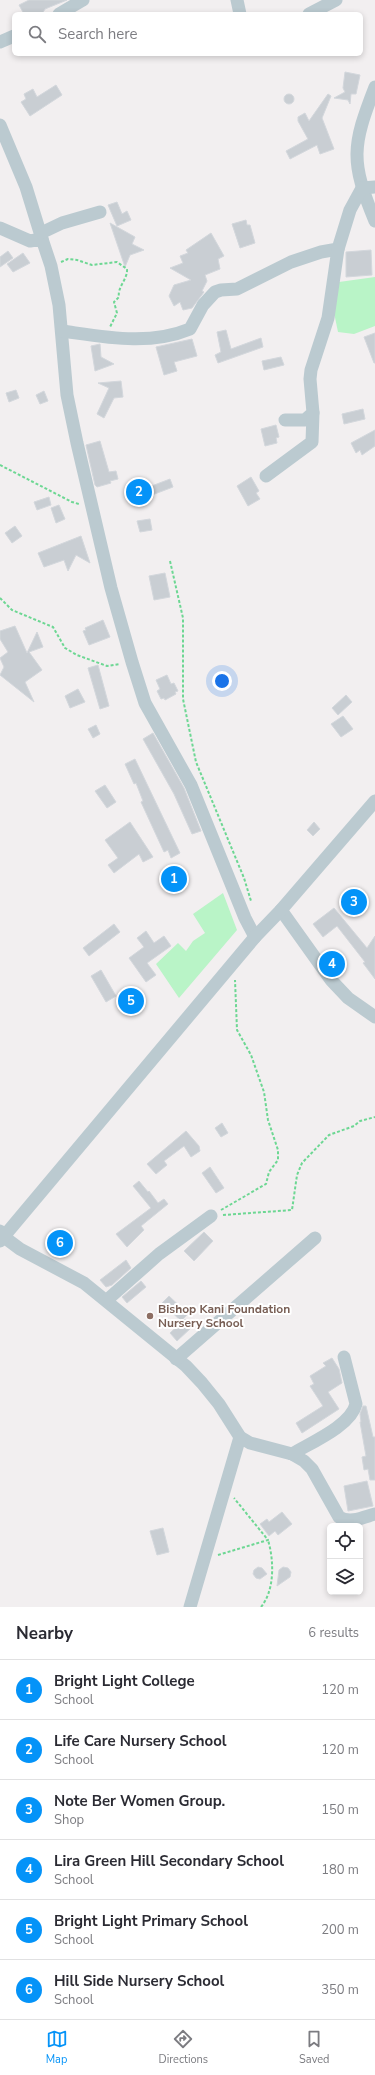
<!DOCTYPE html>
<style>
:root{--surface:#fff;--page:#f7f7f7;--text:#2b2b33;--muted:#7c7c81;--line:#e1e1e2;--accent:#0493f8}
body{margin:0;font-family:"Nunito Sans",sans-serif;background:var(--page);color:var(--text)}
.controls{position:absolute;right:12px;bottom:12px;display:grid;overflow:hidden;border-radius:6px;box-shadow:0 2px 6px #0003}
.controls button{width:36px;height:36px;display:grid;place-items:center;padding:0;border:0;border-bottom:1px solid var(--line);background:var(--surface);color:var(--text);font:20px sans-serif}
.you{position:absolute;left:222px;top:681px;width:14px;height:14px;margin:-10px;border:3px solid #fff;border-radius:50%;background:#1a73e8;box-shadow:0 0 0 6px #1a73e833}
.badge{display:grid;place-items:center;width:26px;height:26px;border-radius:50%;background:var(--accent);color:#fff;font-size:13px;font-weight:700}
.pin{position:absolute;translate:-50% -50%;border:2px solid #fff;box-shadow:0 1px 4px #0006}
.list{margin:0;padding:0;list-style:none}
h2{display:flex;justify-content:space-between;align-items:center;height:52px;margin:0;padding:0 16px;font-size:17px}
h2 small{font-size:13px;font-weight:400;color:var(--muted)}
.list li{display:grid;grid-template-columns:26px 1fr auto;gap:12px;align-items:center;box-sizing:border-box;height:60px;padding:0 16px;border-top:1px solid var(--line)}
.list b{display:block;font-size:15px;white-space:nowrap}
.list p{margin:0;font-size:13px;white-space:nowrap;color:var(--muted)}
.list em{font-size:13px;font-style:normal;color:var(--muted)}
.icon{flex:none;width:22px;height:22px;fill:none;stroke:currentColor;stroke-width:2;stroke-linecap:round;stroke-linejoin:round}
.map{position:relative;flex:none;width:375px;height:1607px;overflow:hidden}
.search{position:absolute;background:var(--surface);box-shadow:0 2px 6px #0003;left:12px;right:12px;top:12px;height:44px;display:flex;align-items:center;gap:10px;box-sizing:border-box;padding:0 14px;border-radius:6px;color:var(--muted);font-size:15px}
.sheet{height:412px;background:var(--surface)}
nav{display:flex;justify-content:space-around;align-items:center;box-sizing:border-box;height:56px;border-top:1px solid var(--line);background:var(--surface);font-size:11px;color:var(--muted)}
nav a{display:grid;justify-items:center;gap:2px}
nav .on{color:var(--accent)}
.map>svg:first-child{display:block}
</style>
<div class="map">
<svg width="375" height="1607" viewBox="0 0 375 1607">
<rect width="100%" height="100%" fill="#f2eff0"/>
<!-- green -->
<g fill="#b9f4c7">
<path d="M375,277V326L354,334L338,332L332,303L339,282Z"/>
<path d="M223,893L237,930L179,998L156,964L178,943L186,951L193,941L205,933L193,914Z"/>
</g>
<!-- building -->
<g fill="#c9ced3" stroke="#d3d7dc">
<path d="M29,0H67L45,9L42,14H24L19,5Z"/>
<path d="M345,72L360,75L356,94H351L350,104L348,100L334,98L345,92L343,88Z"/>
<path d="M56,85L62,95L30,116L21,102L26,99L24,94L33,89L37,97Z"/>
<path d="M328,94L331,96L322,118L334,149L320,154L317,145L290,159L286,151L308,139L298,121V117L305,113L309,121Z"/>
<circle cx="289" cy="99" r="5"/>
<path d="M117,202L122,214L127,211L131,220L117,226L108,205Z"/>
<path d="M246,220L247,225H250L255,243L240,248L232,224Z"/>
<path d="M110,223L135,237L132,244L144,250L130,255L125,267Z"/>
<path d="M211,233L224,256L218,259L220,269L205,275L207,281L202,291L204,292L192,308L183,310L180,302L174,306L169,296L174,285L191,280L170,268L183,263L180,256L188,253L186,250Z"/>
<path d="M371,250L372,275L346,277V252Z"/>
<path d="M8,251L13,258L0,267V257Z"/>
<path d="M23,253L30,263L13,272L7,264Z"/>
<path d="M226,330L231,349L261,338L263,347L218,363L215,355L221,352L217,332Z"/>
<path d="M375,333V363H374L364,337Z"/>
<path d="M192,339L197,356L174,362L177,371L164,375L156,347Z"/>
<path d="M100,344L101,357L114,364L95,371L91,346Z"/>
<path d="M281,357L284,365L264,370L262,361Z"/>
<path d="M121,381L123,397L114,398L104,418L97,414L109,388L98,383Z"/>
<path d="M16,390L19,398L9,402L6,393Z"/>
<path d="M44,391L48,401L40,404L36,395Z"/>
<path d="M363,409L365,419L344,424L342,414Z"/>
<path d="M276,425L279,437L276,438L277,443L265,446L261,429Z"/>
<path d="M375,430V446L362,455L360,450L356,453L351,443Z"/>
<path d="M100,441L109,472L116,471L118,479L110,481L111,483L97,487L95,485L86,445Z"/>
<path d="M251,477L259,491L256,493L260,499L248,506L237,486Z"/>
<path d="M170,479L173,487L152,495L149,487Z"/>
<path d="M49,497L51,505L37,510L34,502Z"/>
<path d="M59,505L65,519L56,523L51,508Z"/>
<path d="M150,519L152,530L140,532L137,521Z"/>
<path d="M15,526L22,536L12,543L5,533Z"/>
<path d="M81,536L90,563L76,555L68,571L64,560L44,567L38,553Z"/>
<path d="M165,573L170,597L154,600L149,576Z"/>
<path d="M103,620L110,637L89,645L83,631L86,630L85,628Z"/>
<path d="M15,626L27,653L37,632L43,647L29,652L42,670L25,682L34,702L0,675L4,667L0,658L8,652L0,639V631Z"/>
<path d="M98,665L109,706L100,709L88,668Z"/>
<path d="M167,675L171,684L174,683L178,691L175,692L176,694L165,700L164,698L161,699L157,691L160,689L156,680Z"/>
<path d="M78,689L85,702L70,708L65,696Z"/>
<path d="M346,695L352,702L338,715L332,708Z"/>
<path d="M343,716L353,729L341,737L331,724Z"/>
<path d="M96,725L100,734L93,738L88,729Z"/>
<path d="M153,733L184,788L201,831L192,834L174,794L143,739Z"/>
<path d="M135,759L180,853L171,858L168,850L164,852L141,802L143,801L136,783L134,784L125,764Z"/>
<path d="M105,785L116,802L107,808L95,791Z"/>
<path d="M130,822L153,857L143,862L139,854L114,873L108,865L118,858L105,840Z"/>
<path d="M314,822L320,829L313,836L307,830Z"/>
<path d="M334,908L367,948L375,936V979L363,963L365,962L337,926L323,937L313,924Z"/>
<path d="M114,924L120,932L89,956L83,948Z"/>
<path d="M146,931L154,943L164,936L171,946L147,963L156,975L146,982L129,958L144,947L137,938Z"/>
<path d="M101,970L116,996L106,1002L91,976Z"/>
<path d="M222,1123L228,1133L221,1137L215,1128Z"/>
<path d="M186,1131L199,1146L200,1151L191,1157L184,1146L164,1161L167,1165L156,1174L147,1164Z"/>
<path d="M210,1167L224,1188L216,1193L202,1173Z"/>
<path d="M139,1181L148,1192L149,1191L158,1203L164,1199L168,1204L141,1226L144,1230L127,1247L116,1234L151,1208L133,1186Z"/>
<path d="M204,1232L213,1241L194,1261L184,1251Z"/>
<path d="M126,1260L131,1268L112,1285L106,1287L100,1280Z"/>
<path d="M141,1281L146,1287L127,1303L122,1297Z"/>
<path d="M169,1296L188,1314L181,1321L162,1303Z"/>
<path d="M185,1319L192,1327L177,1341L170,1333Z"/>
<path d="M332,1358L339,1369L342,1383L328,1392L339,1409L302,1433L296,1423L323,1406L310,1386L314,1384L310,1376L326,1366L323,1363Z"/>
<path d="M363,1406H366L373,1437H375V1480H370L368,1469L364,1470L362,1457L366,1456L360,1422H361L360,1414Z"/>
<path d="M367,1481L373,1506L348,1511L344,1486Z"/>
<path d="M282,1512L292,1524L278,1535L275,1531L269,1536L260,1524L267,1519L269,1522Z"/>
<path d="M163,1528L169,1552L157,1555L150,1531Z"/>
<path d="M258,1567L262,1568L267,1574L260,1579L256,1578L253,1574L254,1570Z"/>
<path d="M283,1567L288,1568L291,1572L290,1577L277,1586L279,1570Z"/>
</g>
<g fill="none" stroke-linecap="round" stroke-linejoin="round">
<!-- path -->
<g stroke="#6dd793" stroke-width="2" stroke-dasharray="3 2" stroke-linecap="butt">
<path d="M61,262L68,259L77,260L92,265L117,262L127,269C128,279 117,287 119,297L114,302L117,313L110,327"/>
<path d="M0,465L72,502L79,504"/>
<path d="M170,561L183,618V699L196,762L244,878L251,901"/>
<path d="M0,598L12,610L53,627L65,648L77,655L107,666L120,664"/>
<path d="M221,1210L266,1184L269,1172L278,1160V1150L268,1120L264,1092L251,1055L237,1030L235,980"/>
<path d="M223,1215L292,1210L297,1175L302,1163L329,1135L354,1126L360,1121L375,1117"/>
<path d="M218,1555L268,1540L234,1498"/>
<path d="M261,1607C275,1590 274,1560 268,1540"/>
</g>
<!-- minor -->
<g stroke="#bbcad0" stroke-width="13">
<path d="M237,0L240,14"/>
<path d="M59,14L83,0"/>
<path d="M309,14L336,0"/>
<path d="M0,42L14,36"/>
<path d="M375,87C352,146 350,161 375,221"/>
<path d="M0,125L26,187L42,239"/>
<path d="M0,228L30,241L42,239L51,266L59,305L67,395L77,443L111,588L132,662L145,703L191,785L245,918L255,937"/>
<path d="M41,233L62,223L100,212"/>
<path d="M62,331C105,337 149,346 190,329L203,305L215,292L221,290L237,289L291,262L321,252L338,249L350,210L362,188L375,187"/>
<path d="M285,420H305L313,413L310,379L311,370L328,318L338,249"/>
<path d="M266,476L312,442L313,413"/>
<path d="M281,910L331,980L348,998L375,1017"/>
<path d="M0,1231L4,1237L20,1249L84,1283L186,1366L202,1383L219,1404L240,1437L250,1443L292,1454L304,1461L312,1469L339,1517C350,1524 364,1517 375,1514"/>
<path d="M0,1241L255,937L281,910L375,801"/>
<path d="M107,1300L159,1254L211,1216"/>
<path d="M176,1359L315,1238"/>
<path d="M292,1454C310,1443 351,1426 356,1404L344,1357"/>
<path d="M190,1607L240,1437"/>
</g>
</g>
<!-- markers -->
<circle fill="#8d6e63" stroke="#fff" stroke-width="1.5" cx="150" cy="1316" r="4"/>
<g text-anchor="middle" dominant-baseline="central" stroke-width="4" stroke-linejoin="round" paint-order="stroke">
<!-- education labels -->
<g font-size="12" font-weight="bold" fill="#785e54" stroke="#fff" text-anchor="start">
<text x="158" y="1309">Bishop Kani Foundation<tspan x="158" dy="14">Nursery School</tspan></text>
</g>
</g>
</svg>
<div class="controls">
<button><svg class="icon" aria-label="locate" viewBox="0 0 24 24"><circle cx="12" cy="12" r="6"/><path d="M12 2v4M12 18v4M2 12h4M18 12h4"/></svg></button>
<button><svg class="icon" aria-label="layers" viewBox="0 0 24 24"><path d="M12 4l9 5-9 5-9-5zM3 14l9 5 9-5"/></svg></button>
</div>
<div class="you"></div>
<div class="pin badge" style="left:174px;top:879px">1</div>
<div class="pin badge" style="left:139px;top:492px">2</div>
<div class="pin badge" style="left:354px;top:902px">3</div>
<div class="pin badge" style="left:332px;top:964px">4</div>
<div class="pin badge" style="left:131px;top:1001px">5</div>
<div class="pin badge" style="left:60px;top:1243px">6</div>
<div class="search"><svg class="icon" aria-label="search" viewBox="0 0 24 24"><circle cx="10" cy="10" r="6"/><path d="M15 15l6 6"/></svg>Search here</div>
</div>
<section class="sheet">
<h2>Nearby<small>6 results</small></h2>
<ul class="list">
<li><span class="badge">1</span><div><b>Bright Light College</b><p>School</p></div><em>120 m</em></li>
<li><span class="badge">2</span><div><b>Life Care Nursery School</b><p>School</p></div><em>120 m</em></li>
<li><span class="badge">3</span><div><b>Note Ber Women Group.</b><p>Shop</p></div><em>150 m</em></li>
<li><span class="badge">4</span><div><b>Lira Green Hill Secondary School</b><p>School</p></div><em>180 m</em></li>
<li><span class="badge">5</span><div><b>Bright Light Primary School</b><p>School</p></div><em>200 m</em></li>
<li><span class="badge">6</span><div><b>Hill Side Nursery School</b><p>School</p></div><em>350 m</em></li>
</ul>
</section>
<nav>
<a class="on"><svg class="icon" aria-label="map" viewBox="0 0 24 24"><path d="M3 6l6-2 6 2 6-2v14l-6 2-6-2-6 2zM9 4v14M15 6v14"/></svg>Map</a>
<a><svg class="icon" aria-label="directions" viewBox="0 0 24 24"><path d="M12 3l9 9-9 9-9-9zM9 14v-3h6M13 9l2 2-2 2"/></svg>Directions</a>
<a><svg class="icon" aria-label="saved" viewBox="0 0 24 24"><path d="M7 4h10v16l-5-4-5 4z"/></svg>Saved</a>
</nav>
